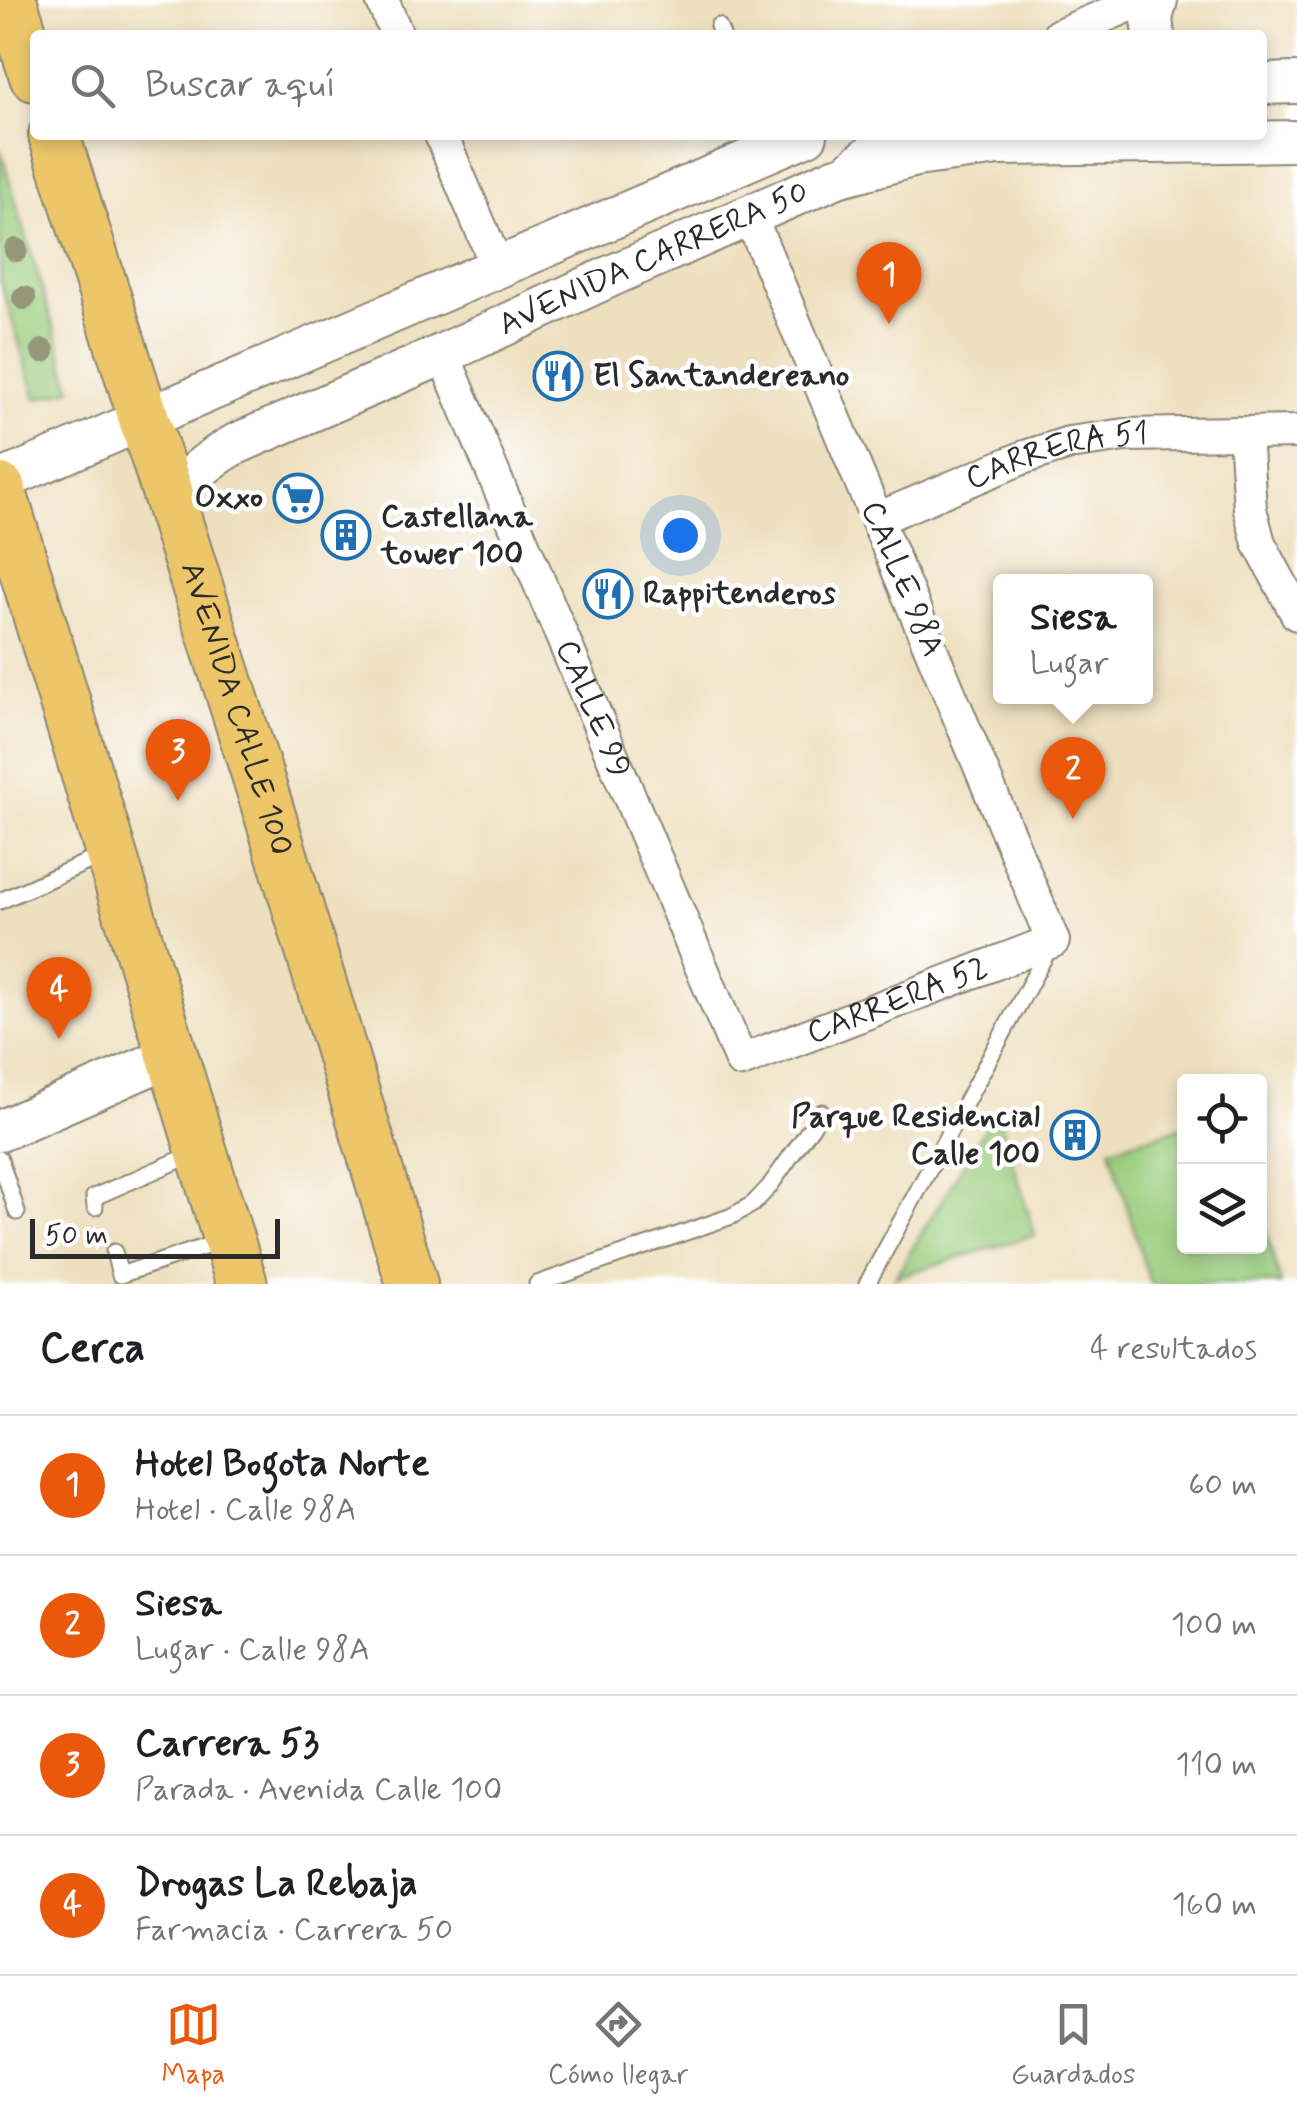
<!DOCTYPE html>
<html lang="es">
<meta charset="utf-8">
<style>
:root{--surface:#fff;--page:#f2f2f2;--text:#202124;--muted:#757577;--line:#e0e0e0;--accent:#ea580c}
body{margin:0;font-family:Mynerve,sans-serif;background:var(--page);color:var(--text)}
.controls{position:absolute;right:30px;bottom:30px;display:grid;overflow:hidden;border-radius:10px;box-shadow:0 5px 15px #0003}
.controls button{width:90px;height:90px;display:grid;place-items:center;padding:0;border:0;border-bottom:2px solid var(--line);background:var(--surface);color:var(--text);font:50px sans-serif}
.scale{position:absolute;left:30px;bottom:25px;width:250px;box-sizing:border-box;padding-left:10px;border:5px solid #2b2b2b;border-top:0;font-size:28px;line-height:35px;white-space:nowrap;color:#2b2b2b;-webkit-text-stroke:8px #fff;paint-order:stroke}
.you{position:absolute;left:680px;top:535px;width:35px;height:35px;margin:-25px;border:8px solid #fff;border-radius:50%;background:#1a73e8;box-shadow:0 0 0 15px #1a73e833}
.badge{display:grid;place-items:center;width:65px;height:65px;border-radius:50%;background:var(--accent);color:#fff;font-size:32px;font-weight:700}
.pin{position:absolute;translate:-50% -82px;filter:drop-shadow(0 2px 5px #0008)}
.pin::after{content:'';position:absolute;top:52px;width:35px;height:30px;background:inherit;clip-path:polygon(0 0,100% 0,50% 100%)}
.popup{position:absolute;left:993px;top:574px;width:160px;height:130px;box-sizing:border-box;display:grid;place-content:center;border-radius:10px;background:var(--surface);filter:drop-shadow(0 2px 8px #0005);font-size:32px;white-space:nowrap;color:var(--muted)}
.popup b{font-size:38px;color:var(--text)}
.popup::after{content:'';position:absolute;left:50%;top:100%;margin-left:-20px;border:20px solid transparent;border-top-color:var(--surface)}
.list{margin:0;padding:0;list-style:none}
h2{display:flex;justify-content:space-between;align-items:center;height:130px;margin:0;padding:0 40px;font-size:42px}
h2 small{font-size:32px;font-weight:400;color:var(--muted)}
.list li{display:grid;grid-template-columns:65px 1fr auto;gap:30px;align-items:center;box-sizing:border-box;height:140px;padding:0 40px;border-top:2px solid var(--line)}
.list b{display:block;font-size:38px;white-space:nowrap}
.list p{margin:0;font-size:32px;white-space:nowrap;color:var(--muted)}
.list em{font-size:32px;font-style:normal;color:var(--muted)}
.icon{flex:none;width:55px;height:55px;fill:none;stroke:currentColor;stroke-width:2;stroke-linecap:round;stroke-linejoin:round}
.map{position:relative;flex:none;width:1297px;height:1284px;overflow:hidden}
.search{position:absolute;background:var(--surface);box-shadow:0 5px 15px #0003;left:30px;right:30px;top:30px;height:110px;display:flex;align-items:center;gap:25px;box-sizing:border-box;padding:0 35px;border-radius:10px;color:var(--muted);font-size:38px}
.sheet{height:690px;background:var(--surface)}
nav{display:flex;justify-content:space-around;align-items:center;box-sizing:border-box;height:140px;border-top:2px solid var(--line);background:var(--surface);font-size:28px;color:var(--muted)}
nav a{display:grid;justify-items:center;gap:5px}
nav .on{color:var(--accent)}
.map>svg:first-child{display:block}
</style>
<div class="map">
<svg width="1297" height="1284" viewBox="0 0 1297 1284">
<rect width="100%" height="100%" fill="#fff"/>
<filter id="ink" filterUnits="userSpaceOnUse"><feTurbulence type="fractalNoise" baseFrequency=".01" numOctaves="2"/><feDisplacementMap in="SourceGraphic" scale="20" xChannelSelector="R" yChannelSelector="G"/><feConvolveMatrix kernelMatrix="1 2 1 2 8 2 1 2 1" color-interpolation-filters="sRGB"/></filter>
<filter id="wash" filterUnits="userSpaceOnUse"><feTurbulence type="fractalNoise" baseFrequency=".0048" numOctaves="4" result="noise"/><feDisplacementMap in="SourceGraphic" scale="40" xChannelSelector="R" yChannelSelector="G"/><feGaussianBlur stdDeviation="2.25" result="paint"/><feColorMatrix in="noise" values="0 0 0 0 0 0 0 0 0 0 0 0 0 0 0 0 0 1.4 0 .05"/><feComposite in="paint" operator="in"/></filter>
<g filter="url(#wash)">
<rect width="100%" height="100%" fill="#eedfbe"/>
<!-- green -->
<g fill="#99cc7c" stroke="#627c54" stroke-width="2.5">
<path d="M0,149L72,389L36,399L0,280Z"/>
<path d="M997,1109L1035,1235L895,1277Z"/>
<path d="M1184,1127V1246H1260V1213L1281,1284H1150L1110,1148Z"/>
</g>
</g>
<g filter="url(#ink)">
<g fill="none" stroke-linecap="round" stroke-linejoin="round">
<!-- service casing -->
<g stroke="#8c8574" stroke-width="19">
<g id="service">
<path d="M718,26L722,35"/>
<path d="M0,901L103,855"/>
<path d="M0,1159L17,1212"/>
<path d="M95,1207L94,1197L193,1154"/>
<path d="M114,1252L120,1275L222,1241"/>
<path d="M537,1284L732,1216L753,1204L769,1187L822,1112"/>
<path d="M867,1284L1051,945"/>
</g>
</g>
<!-- minor casing -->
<g stroke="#8c8574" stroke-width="36">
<g id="minor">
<path d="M382,0L397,35"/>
<path d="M1059,35L1142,0"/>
<path d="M441,135L498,268"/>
<path d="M841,174L889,135"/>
<path id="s1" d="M443,354L741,1061L1053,941L750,216"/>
<path d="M1245,433L1250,509L1259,543L1297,614"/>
<path id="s2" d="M877,519L1022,458L1069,443L1125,435L1297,432"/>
</g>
</g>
<!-- tertiary casing -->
<g stroke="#8c8574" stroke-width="44">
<g id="tertiary">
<path d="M1154,35L1152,19L1157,0"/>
<path d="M1262,84L1297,83"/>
<path d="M0,481L807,135"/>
<path id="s3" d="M171,498C190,475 210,458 236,444L443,354L611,276L837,177L916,156L999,145L1297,141"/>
<path d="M0,1131L173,1055"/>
</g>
</g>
<!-- primary casing -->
<g stroke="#8c8574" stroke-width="54">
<g id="primary">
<path d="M11,0L35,76"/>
<path id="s4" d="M54,135L268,809L412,1284"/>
<path d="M0,489L242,1284"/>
</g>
</g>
<!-- service -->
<use href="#service" stroke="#fff" stroke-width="15"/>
<!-- minor -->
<use href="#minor" stroke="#fff" stroke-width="32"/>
<!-- tertiary -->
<use href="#tertiary" stroke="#fff" stroke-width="40"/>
<!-- primary -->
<use href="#primary" stroke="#ecc669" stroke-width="50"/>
</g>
<!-- trees -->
<g fill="#95967a">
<circle cx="16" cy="250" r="12"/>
<circle cx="24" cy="298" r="12"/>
<circle cx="43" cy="351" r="12"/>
</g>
</g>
<!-- icons -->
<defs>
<g id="restaurant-ring" transform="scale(2.5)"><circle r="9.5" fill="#fff" stroke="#1f6fb2" stroke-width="1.5"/><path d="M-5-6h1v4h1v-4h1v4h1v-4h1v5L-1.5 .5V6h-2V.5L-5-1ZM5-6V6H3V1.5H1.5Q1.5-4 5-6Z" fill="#1f6fb2"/></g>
<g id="supermarket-ring" transform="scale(2.5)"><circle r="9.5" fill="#fff" stroke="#1f6fb2" stroke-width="1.5"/><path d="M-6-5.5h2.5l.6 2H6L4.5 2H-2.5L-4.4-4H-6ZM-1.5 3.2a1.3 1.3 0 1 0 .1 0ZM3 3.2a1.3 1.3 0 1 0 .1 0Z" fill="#1f6fb2"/></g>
<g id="building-ring" transform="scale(2.5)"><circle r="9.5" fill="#fff" stroke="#1f6fb2" stroke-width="1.5"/><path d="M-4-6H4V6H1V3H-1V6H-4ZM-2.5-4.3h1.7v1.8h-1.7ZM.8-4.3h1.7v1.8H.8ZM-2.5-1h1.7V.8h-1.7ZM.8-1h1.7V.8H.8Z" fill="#1f6fb2"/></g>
</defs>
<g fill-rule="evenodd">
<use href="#restaurant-ring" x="558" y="376"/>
<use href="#supermarket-ring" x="298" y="498"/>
<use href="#building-ring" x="346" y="535"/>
<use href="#restaurant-ring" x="608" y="594"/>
<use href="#building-ring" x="1075" y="1135"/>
</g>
<g text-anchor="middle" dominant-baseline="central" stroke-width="9" stroke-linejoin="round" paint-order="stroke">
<!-- street labels -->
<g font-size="32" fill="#2b2b2b" stroke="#fff">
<text stroke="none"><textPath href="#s3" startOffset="542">AVENIDA CARRERA 50</textPath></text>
<text stroke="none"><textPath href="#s2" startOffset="192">CARRERA 51</textPath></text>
<text transform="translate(902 579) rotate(67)">CALLE 98A</text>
<text stroke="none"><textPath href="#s1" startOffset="385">CALLE 99</textPath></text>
<text stroke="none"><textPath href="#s4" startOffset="602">AVENIDA CALLE 100</textPath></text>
<text stroke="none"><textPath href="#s1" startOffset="935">CARRERA 52</textPath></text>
</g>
<!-- poi labels -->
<g font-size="32" font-weight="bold" fill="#2b2b2b" stroke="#fff" text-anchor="start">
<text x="593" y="376">El Santandereano</text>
<text x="263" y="498" text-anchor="end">Oxxo</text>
<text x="381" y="517">Castellana<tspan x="381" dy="37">tower 100</tspan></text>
<text x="643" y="594">Rappitenderos</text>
<text x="1040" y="1117" text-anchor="end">Parque Residencial<tspan x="1040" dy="37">Calle 100</tspan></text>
</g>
</g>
</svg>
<div class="controls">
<button><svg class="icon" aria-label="locate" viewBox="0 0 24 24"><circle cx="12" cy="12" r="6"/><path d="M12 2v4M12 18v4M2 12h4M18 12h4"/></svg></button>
<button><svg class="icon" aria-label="layers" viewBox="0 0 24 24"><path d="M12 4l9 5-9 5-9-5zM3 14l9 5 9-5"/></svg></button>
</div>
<div class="scale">50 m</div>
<div class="you"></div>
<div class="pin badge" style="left:889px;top:324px">1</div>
<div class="pin badge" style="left:1073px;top:819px">2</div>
<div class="popup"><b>Siesa</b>Lugar</div>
<div class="pin badge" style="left:178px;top:801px">3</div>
<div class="pin badge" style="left:59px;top:1039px">4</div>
<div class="search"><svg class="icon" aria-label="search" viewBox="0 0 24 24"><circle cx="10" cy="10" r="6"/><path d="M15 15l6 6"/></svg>Buscar aquí</div>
</div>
<section class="sheet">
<h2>Cerca<small>4 resultados</small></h2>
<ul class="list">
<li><span class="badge">1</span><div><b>Hotel Bogota Norte</b><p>Hotel · Calle 98A</p></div><em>60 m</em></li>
<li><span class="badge">2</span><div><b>Siesa</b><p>Lugar · Calle 98A</p></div><em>100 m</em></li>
<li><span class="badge">3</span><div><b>Carrera 53</b><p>Parada · Avenida Calle 100</p></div><em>110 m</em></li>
<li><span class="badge">4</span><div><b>Drogas La Rebaja</b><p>Farmacia · Carrera 50</p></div><em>160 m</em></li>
</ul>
</section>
<nav>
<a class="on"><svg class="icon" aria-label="map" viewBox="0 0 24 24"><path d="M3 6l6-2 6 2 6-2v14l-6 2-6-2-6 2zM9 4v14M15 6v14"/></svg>Mapa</a>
<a><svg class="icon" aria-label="directions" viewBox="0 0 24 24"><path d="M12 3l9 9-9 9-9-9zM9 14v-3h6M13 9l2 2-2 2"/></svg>Cómo llegar</a>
<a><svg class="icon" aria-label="saved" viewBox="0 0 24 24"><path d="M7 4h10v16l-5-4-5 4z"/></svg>Guardados</a>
</nav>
